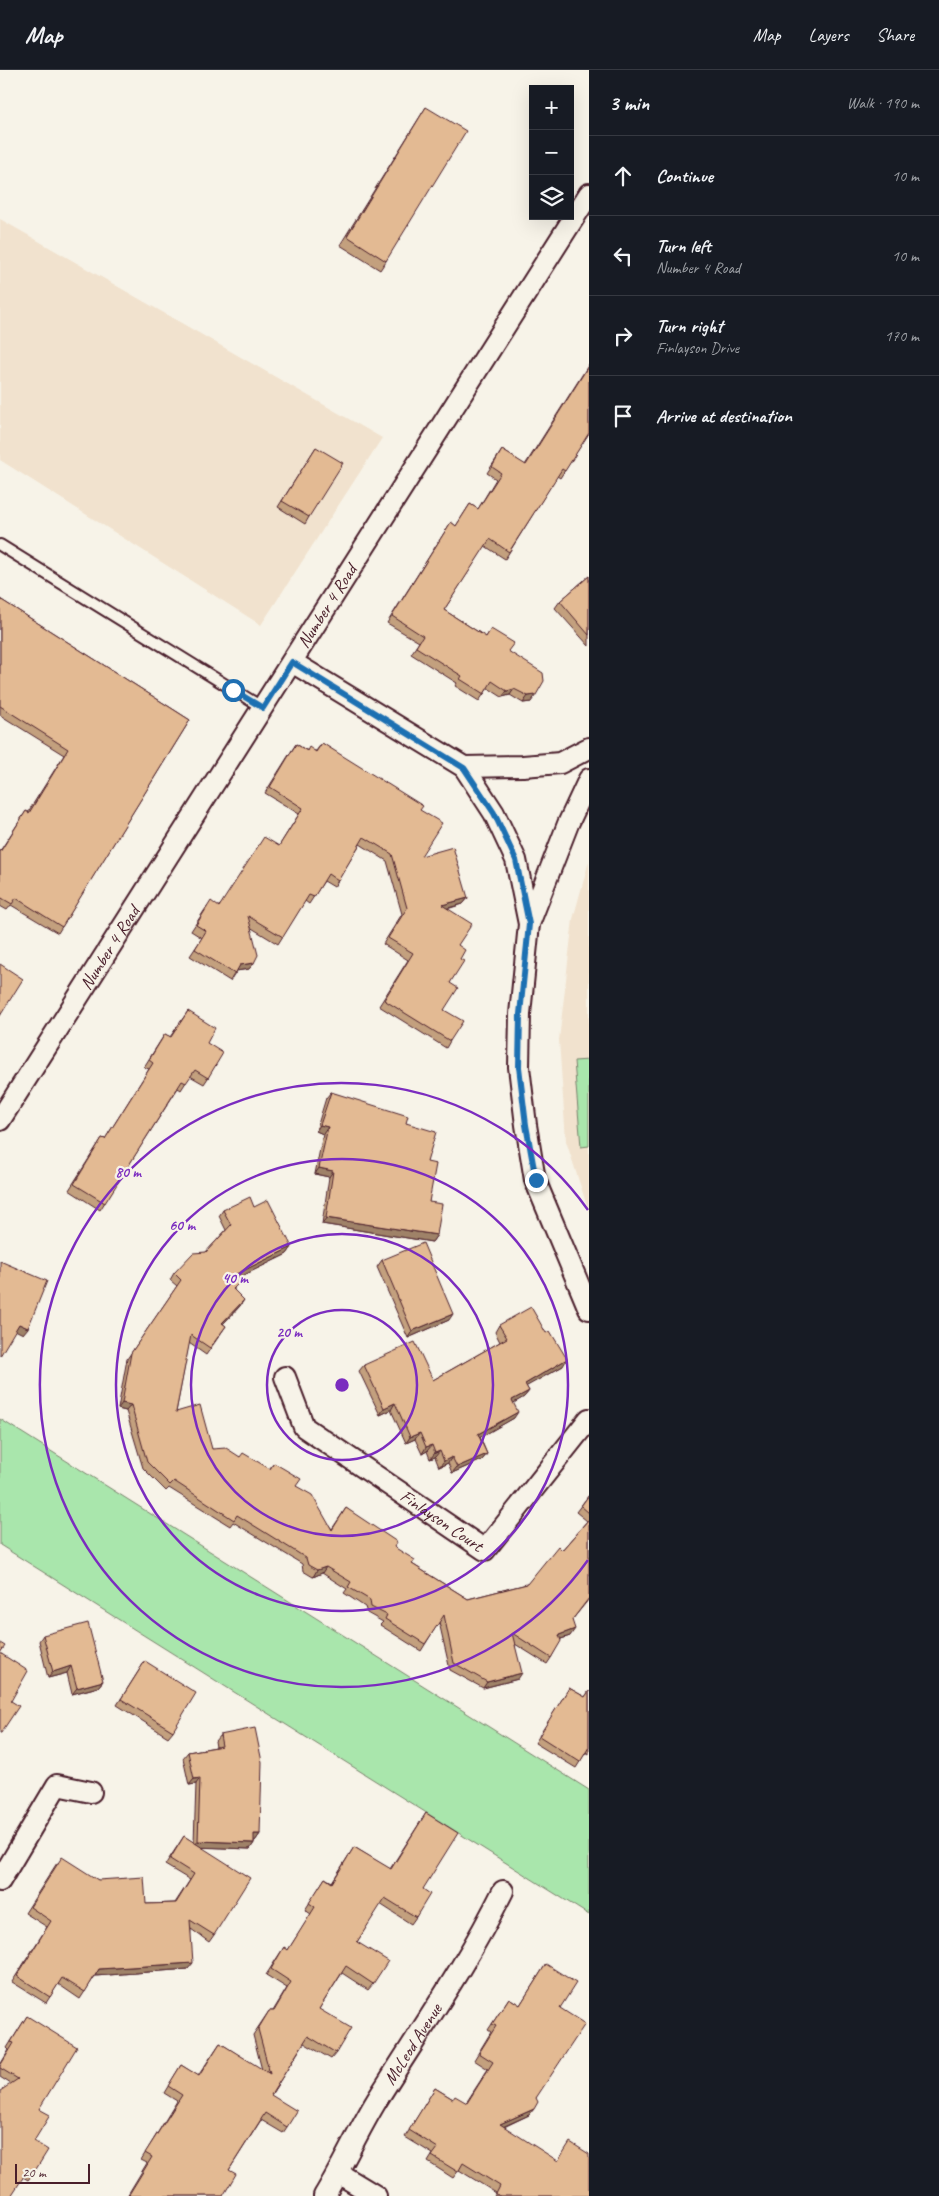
<!DOCTYPE html>
<meta charset="utf-8">
<style>
:root{--surface:#171b24;--page:#20242c;--text:#f1f3f6;--muted:#9ea1a6;--line:#363941}
body{margin:0;font-family:Caveat,sans-serif;background:var(--page);color:var(--text)}
.controls{position:absolute;right:15px;top:15px;display:grid;overflow:hidden;border-radius:0px;box-shadow:0 5px 20px #0002}
.controls button{width:45px;height:45px;display:grid;place-items:center;padding:0;border:0;border-bottom:1px solid var(--line);background:var(--surface);color:var(--text);font:25px sans-serif}
.scale{position:absolute;left:15px;bottom:12px;width:75px;box-sizing:border-box;padding-left:5px;border:2px solid #4a1f2b;border-top:0;font-size:14px;line-height:18px;white-space:nowrap;color:#4a1f2b;-webkit-text-stroke:4px #f7f3e8;paint-order:stroke}
.stop{position:absolute;width:15px;height:15px;margin:-11px;border:4px solid #1f6fb2;border-radius:50%;background:#fff}
.stop.end{background:#1f6fb2;border-color:#fff;box-shadow:0 1px 5px #0008}
.list{margin:0;padding:0;list-style:none}
h2{display:flex;justify-content:space-between;align-items:center;height:65px;margin:0;padding:0 20px;font-size:21px}
h2 small{font-size:16px;font-weight:400;color:var(--muted)}
.list li{display:grid;grid-template-columns:32px 1fr auto;gap:15px;align-items:center;box-sizing:border-box;height:80px;padding:0 20px;border-top:1px solid var(--line)}
.list b{display:block;font-size:19px;white-space:nowrap}
.list p{margin:0;font-size:16px;white-space:nowrap;color:var(--muted)}
.list em{font-size:16px;font-style:normal;color:var(--muted)}
.icon{flex:none;width:28px;height:28px;fill:none;stroke:currentColor;stroke-width:2;stroke-linecap:round;stroke-linejoin:round}
.map{position:relative;flex:none;width:589px;height:2126px;overflow:hidden}
header{display:flex;align-items:center;gap:30px;box-sizing:border-box;height:70px;padding:0 25px;background:var(--surface);border-bottom:1px solid var(--line)}
header strong{font-size:24px}
nav{display:flex;gap:28px;margin-inline-start:auto;font-size:18px}
main{display:flex}
aside{flex:1;background:var(--surface)}
.map>svg:first-child{display:block}
</style>
<header>
<strong>Map</strong>
<nav><a>Map</a><a>Layers</a><a>Share</a></nav>
</header>
<main>
<div class="map">
<svg width="589" height="2126" viewBox="0 0 589 2126">
<rect width="100%" height="100%" fill="#f7f3e8"/>
<filter id="ink" filterUnits="userSpaceOnUse"><feTurbulence type="fractalNoise" baseFrequency=".02" numOctaves="2"/><feDisplacementMap in="SourceGraphic" scale="10" xChannelSelector="R" yChannelSelector="G"/><feConvolveMatrix kernelMatrix="1 2 1 2 8 2 1 2 1" color-interpolation-filters="sRGB"/></filter>
<g filter="url(#ink)">
<!-- built -->
<g fill="#f1e2ce">
<path d="M0,149L382,368L261,555L0,390Z"/>
<path d="M589,791V1142L566,1071L559,970L573,849Z"/>
</g>
<!-- green -->
<g fill="#a9e6ac" stroke="#7a826c">
<path d="M589,990V1076L581,1077L574,991Z"/>
<path d="M0,1349L589,1720V1845L0,1475Z"/>
</g>
<g fill="none" stroke-linecap="round" stroke-linejoin="round">
<!-- service casing -->
<g stroke="#4a1f2b" stroke-width="14">
<path id="service" d="M0,475L263,638"/>
</g>
<!-- minor casing -->
<g stroke="#4a1f2b" stroke-width="24">
<g id="minor">
<path d="M292,592L464,697L494,743L516,790L529,854L520,944L519,997L526,1055L535,1110L589,1239"/>
<path d="M464,697L523,696L560,693L589,678"/>
<path d="M529,854L568,754L589,709"/>
<path id="s1" d="M0,1050L589,124"/>
<path id="s2" d="M285,1307L304,1357L485,1480L589,1349"/>
<path d="M0,1811L57,1715L91,1722"/>
<path d="M338,2103L376,2126"/>
<path id="s3" d="M324,2126C343,2095 358,2061 377,2030C420,1961 467,1894 503,1821"/>
</g>
</g>
<!-- service -->
<use href="#service" stroke="#f7f3e8" stroke-width="10"/>
<!-- minor -->
<use href="#minor" stroke="#f7f3e8" stroke-width="20"/>
</g>
<!-- wall -->
<g fill="#c3a07e" stroke="#4a1f2b">
<path d="M426,37L386,191L380,200L340,175Z"/>
<path d="M589,294V363L560,408L557,406L505,489L485,476L444,540L486,567L491,559L508,581L531,632L523,633L510,625L502,627L488,618L479,631L455,616L457,613L411,584L419,572L387,553L451,452L456,456L470,434L478,439L496,409L487,403L502,380L525,395Z"/>
<path d="M316,377L309,447L305,454L278,437Z"/>
<path d="M589,506V576L555,538L560,531Z"/>
<path d="M0,529L190,650L58,863L11,835L7,840L0,836V781L26,741L28,742L64,685L0,645Z"/>
<path d="M322,673L420,740L421,786L468,828L463,834L447,839L458,875L460,889L450,913L444,940L450,971L446,978L379,936L408,890L383,874L402,844L387,791L360,774L334,817L324,811L309,834L305,831L278,874L250,857L254,893L249,899L236,901L230,911L190,886L202,868L191,861L206,838L219,836L279,776L299,744L265,723L292,680L296,674L306,680L316,681Z"/>
<path d="M188,941L207,973L208,1008L204,1014L190,1006L181,1020L178,1018L100,1140L69,1120L102,1068L105,1069L149,999L144,997L161,970L165,964L170,967Z"/>
<path d="M331,1022L406,1053L427,1092L429,1132L437,1165L432,1172L322,1154L329,1107L315,1104L323,1064L316,1061L326,1028Z"/>
<path d="M254,1137L292,1177L287,1184L235,1209L234,1220L240,1236L223,1254L226,1256L206,1285L189,1273L176,1342L212,1379L240,1387L269,1399L274,1393L296,1416L332,1459L346,1438L394,1477L412,1494L468,1529L527,1514L562,1480L587,1451L576,1442L589,1425V1529L572,1550L570,1566L561,1569L551,1588L547,1594L515,1574L518,1609L483,1618L450,1600L439,1552L421,1581L380,1555L383,1552L367,1543L365,1537L344,1523L347,1519L322,1503L313,1507L303,1501L302,1494L233,1452L230,1456L169,1418L166,1421L143,1398L126,1341L118,1339L127,1289L177,1216L170,1210L174,1203L206,1182L226,1160L219,1146L223,1140Z"/>
<path d="M382,1190L449,1250L408,1268L377,1197Z"/>
<path d="M499,1255L563,1296L526,1316L529,1321L524,1327L513,1333L514,1348L480,1367L487,1384L482,1390L452,1403L448,1393L439,1397L435,1387L430,1389L427,1381L422,1384L415,1369L406,1373L391,1340L380,1345L359,1301L364,1295L433,1310L500,1272L495,1262Z"/>
<path d="M43,1565L103,1611L98,1617L72,1624L67,1603L48,1608L39,1571Z"/>
<path d="M145,1591L173,1661L168,1667L117,1635Z"/>
<path d="M569,1618L585,1627L589,1621V1684L586,1682L576,1698L535,1673Z"/>
<path d="M220,1665L260,1764L255,1771H254V1773L250,1779L202,1777L214,1865L209,1872L191,1859L188,1899L95,1906L80,1929L58,1914L46,1933L12,1912L47,1857L25,1843L57,1793L98,1810L146,1834L175,1833L190,1810L165,1795L184,1766L194,1773L196,1714L189,1715L183,1688L188,1682L216,1677L215,1671Z"/>
<path d="M426,1743L423,1819L416,1847L411,1854L380,1834L357,1872L373,1914L368,1920L342,1903L319,1939L336,1983L331,1989L304,1973L271,2025L287,2057L283,2063L261,2050L229,2100L223,2126H127L147,2093L141,2090L177,2031L164,2023L181,1995L198,2006L220,1973L262,2000L253,1965L269,1941H273L287,1918L266,1905L284,1877L288,1880L311,1844L305,1840L325,1808L332,1812L354,1777L390,1799Z"/>
<path d="M546,1894L560,1938L536,2028L529,2045L504,2057L589,2126H494L496,2123L459,2100L453,2108L428,2092L433,2084L405,2067L435,2018L453,2029L466,2033L488,1999L474,1990L491,1962L488,1960L509,1928L520,1935Z"/>
<path d="M27,1946L39,2039L34,2071L33,2104L28,2110L23,2107L11,2014L0,2007V1995L9,1980L7,1978Z"/>
</g>
<!-- shaded-wall -->
<g fill="#9f8267" stroke="#4a1f2b">
<path d="M514,619L510,625L502,627L507,621Z"/>
<path d="M536,625L531,632L523,633L528,626Z"/>
<path d="M468,828L463,834L437,841L442,835Z"/>
<path d="M254,893L249,899L236,901L240,895Z"/>
<path d="M320,1055L328,1057L323,1064L316,1061Z"/>
<path d="M319,1098L333,1101L329,1107L315,1104Z"/>
<path d="M326,1148L437,1165L432,1172L322,1154Z"/>
<path d="M292,1177L287,1184L228,1213L232,1206Z"/>
<path d="M244,1230L240,1236L217,1260L222,1253Z"/>
<path d="M453,1244L449,1250L408,1268L412,1261Z"/>
<path d="M19,1254L28,1258L23,1264L15,1260Z"/>
<path d="M567,1289L563,1296L520,1320L525,1314Z"/>
<path d="M529,1321L524,1327L507,1337L512,1330Z"/>
<path d="M122,1333L131,1335L126,1341L118,1339Z"/>
<path d="M395,1333L391,1340L380,1345L384,1338Z"/>
<path d="M518,1342L514,1348L474,1371L478,1364Z"/>
<path d="M420,1363L415,1369L406,1373L410,1367Z"/>
<path d="M432,1375L427,1381L422,1384L426,1377Z"/>
<path d="M440,1381L435,1387L430,1389L435,1383Z"/>
<path d="M487,1384L482,1390L452,1403L457,1397Z"/>
<path d="M452,1387L448,1393L439,1397L444,1391Z"/>
<path d="M326,1497L322,1503L313,1507L317,1500Z"/>
<path d="M575,1559L570,1566L555,1571L559,1565Z"/>
<path d="M71,1596L67,1603L48,1608L53,1602Z"/>
<path d="M522,1603L518,1609L483,1618L487,1612Z"/>
<path d="M103,1611L98,1617L72,1624L77,1618Z"/>
<path d="M200,1708L196,1714L189,1715L194,1709Z"/>
<path d="M254,1764H260L255,1771H250Z"/>
<path d="M198,1771L254,1773L250,1779L194,1777Z"/>
<path d="M193,1893L188,1899L95,1906L99,1899Z"/>
<path d="M534,2039L529,2045L496,2060L500,2054Z"/>
</g>
<!-- building -->
<g fill="#e3ba93" stroke="#4a1f2b">
<path d="M426,37L466,61L386,191L347,166Z"/>
<path d="M589,295V363L565,401L562,399L509,482L490,469L444,540L486,567L491,559L514,573L508,581L543,603L544,611L536,625L528,626L514,619L507,621L492,611L484,624L460,609L462,606L416,577L423,566L392,546L451,452L456,456L470,434L478,439L501,403L492,397L502,380L526,395Z"/>
<path d="M316,377L343,393L309,447L282,431Z"/>
<path d="M589,506V565L560,531Z"/>
<path d="M0,529L190,650L62,857L16,828L12,834L0,827V782L26,741L29,743L68,679L0,636Z"/>
<path d="M322,673L423,736L420,740L442,753L421,786L453,777L468,828L442,835L472,854L458,875L465,880L460,889L464,891L450,913L458,918L444,940L463,951L450,971L384,930L413,883L388,868L407,838L392,784L364,767L338,811L328,804L314,827L309,825L283,867L248,846L258,885L254,893L240,895L235,904L195,879L206,861L196,855L211,831L219,837L264,767L279,776L303,738L270,717L296,674L307,681L309,677L316,682Z"/>
<path d="M0,894L23,909L0,946Z"/>
<path d="M188,941L215,958L207,973L223,983L208,1008L195,1000L186,1013L182,1011L105,1133L74,1114L102,1068L105,1069L153,993L149,990L165,964L171,967Z"/>
<path d="M331,1022L408,1046L406,1053L436,1062L427,1092L436,1094L429,1132L442,1134L437,1165L326,1148L333,1101L319,1098L328,1057L320,1055Z"/>
<path d="M250,1127L254,1137L268,1130L292,1177L232,1206L239,1213L233,1219L244,1230L222,1253L226,1256L210,1278L191,1265L176,1342L200,1335L212,1379L226,1378L240,1387L243,1383L270,1399L274,1393L301,1409L296,1416L312,1425L332,1460L346,1438L397,1472L394,1477L415,1490L412,1494L468,1529L527,1514L558,1476L562,1480L589,1449V1528L572,1550L575,1559L559,1565L561,1571L551,1588L512,1563L522,1603L487,1612L454,1593L444,1545L425,1574L385,1549L387,1545L371,1537L370,1530L348,1517L351,1512L326,1497L317,1500L308,1495L306,1488L237,1445L234,1450L174,1411L170,1415L147,1392L131,1335L122,1333L131,1283L181,1210L174,1203L193,1183L206,1182L231,1155L223,1140Z"/>
<path d="M423,1173L453,1244L412,1261L382,1190Z"/>
<path d="M0,1191L47,1211L28,1258L19,1254L0,1286Z"/>
<path d="M531,1237L546,1263L550,1261L567,1289L525,1314L529,1321L512,1330L518,1342L478,1364L487,1384L457,1397L452,1387L444,1391L440,1381L435,1383L432,1375L426,1377L420,1363L410,1367L395,1333L384,1338L364,1295L415,1272L433,1310L507,1268L499,1255Z"/>
<path d="M589,1425V1443L581,1436Z"/>
<path d="M88,1553L103,1611L77,1618L71,1596L53,1602L43,1565Z"/>
<path d="M0,1573L5,1576L0,1583L28,1601L11,1631L19,1636L1,1663H0Z"/>
<path d="M145,1591L196,1623L173,1661L121,1629Z"/>
<path d="M569,1618L585,1627L589,1621V1677L580,1692L539,1666Z"/>
<path d="M255,1658L262,1692L260,1764H254V1773L198,1771L200,1708L194,1709L188,1682L222,1676L220,1665Z"/>
<path d="M426,1743L458,1763L423,1819L430,1824L416,1847L385,1828L357,1872L388,1891L373,1914L346,1896L319,1939L351,1958L336,1983L308,1966L271,2025L297,2041L287,2057L265,2043L229,2100L236,2104L223,2126H128L152,2087L145,2083L182,2025L168,2016L181,1995L199,2006L220,1973L270,2004L258,1959L269,1941H274L291,1912L271,1899L284,1877L288,1880L315,1837L309,1833L325,1808L332,1813L354,1777L391,1799Z"/>
<path d="M184,1766L250,1808L214,1865L190,1850L193,1893L99,1899L85,1922L62,1908L50,1927L17,1906L51,1851L30,1837L62,1787L98,1810L144,1807L146,1834L176,1833L194,1804L170,1789Z"/>
<path d="M546,1894L576,1913L560,1938L585,1954L536,2028L538,2032L534,2039L500,2054L558,2091L570,2072L589,2084V2126H500L496,2124L500,2116L463,2093L458,2102L432,2086L438,2078L409,2060L435,2018L453,2029L455,2026L467,2033L493,1992L479,1983L496,1956L492,1954L509,1928L520,1935Z"/>
<path d="M27,1946L77,1977L39,2039L50,2045L34,2071L48,2080L33,2104L28,2100L11,2126H0V2021L18,2009L0,1998V1996L14,1973L11,1972Z"/>
</g>
</g>
<g fill="none" stroke-linecap="round" stroke-linejoin="round" filter="url(#ink)">
<!-- route -->
<path stroke="#1f6fb2" stroke-width="6" d="M233,620L263,638L292,592L464,698L494,743L516,790L529,854L520,944L519,997L526,1055L536,1110"/>
</g>
<!-- distance rings -->
<g fill="none" stroke="#7b2cbf" stroke-width="2.5">
<circle cx="342" cy="1315" r="75"/>
<circle cx="342" cy="1315" r="151"/>
<circle cx="342" cy="1315" r="226"/>
<path d="M588 1490A302 302 0 1 1 588 1140"/>
</g>
<g text-anchor="middle" dominant-baseline="central" stroke-width="4.5" stroke-linejoin="round" paint-order="stroke">
<!-- street labels -->
<g font-size="18" fill="#4a1f2b" stroke="#f7f3e8">
<text stroke="none"><textPath href="#s1" startOffset="609">Number 4 Road</textPath></text>
<text stroke="none"><textPath href="#s1" startOffset="204">Number 4 Road</textPath></text>
<text stroke="none"><textPath href="#s2" startOffset="220">Finlayson Court</textPath></text>
<text stroke="none"><textPath href="#s3" startOffset="176">McLeod Avenue</textPath></text>
</g>
</g>
<circle cx="342" cy="1315" r="8" fill="#7b2cbf" stroke="#f7f3e8" stroke-width="2.5"/>
<g font-size="15" text-anchor="middle" font-weight="bold" fill="#7b2cbf" stroke="#f7f3e8" stroke-width="4.5" stroke-linejoin="round" paint-order="stroke">
<text x="128" y="1107">80 m</text>
<text x="182" y="1160">60 m</text>
<text x="235" y="1213">40 m</text>
<text x="289" y="1267">20 m</text>
</g>
</svg>
<div class="controls">
<button>+</button>
<button>−</button>
<button><svg class="icon" aria-label="layers" viewBox="0 0 24 24"><path d="M12 4l9 5-9 5-9-5zM3 14l9 5 9-5"/></svg></button>
</div>
<div class="scale">20 m</div>
<div class="stop" style="left:233px;top:620px"></div>
<div class="stop end" style="left:536px;top:1110px"></div>
</div>
<aside>
<h2>3 min<small>Walk · 190 m</small></h2>
<ul class="list">
<li><svg class="icon" aria-label="ahead" viewBox="0 0 24 24"><path d="M12 20V5M6 11l6-6 6 6"/></svg><div><b>Continue</b></div><em>10 m</em></li>
<li><svg class="icon" aria-label="left" viewBox="0 0 24 24"><path d="M17 20v-9H6M10 6l-5 5 5 5"/></svg><div><b>Turn left</b><p>Number 4 Road</p></div><em>10 m</em></li>
<li><svg class="icon" aria-label="right" viewBox="0 0 24 24"><path d="M7 20v-9h11M14 6l5 5-5 5"/></svg><div><b>Turn right</b><p>Finlayson Drive</p></div><em>170 m</em></li>
<li><svg class="icon" aria-label="arrive" viewBox="0 0 24 24"><path d="M6 21V4h12l-3 4 3 4H6"/></svg><div><b>Arrive at destination</b></div></li>
</ul>
</aside>
</main>
